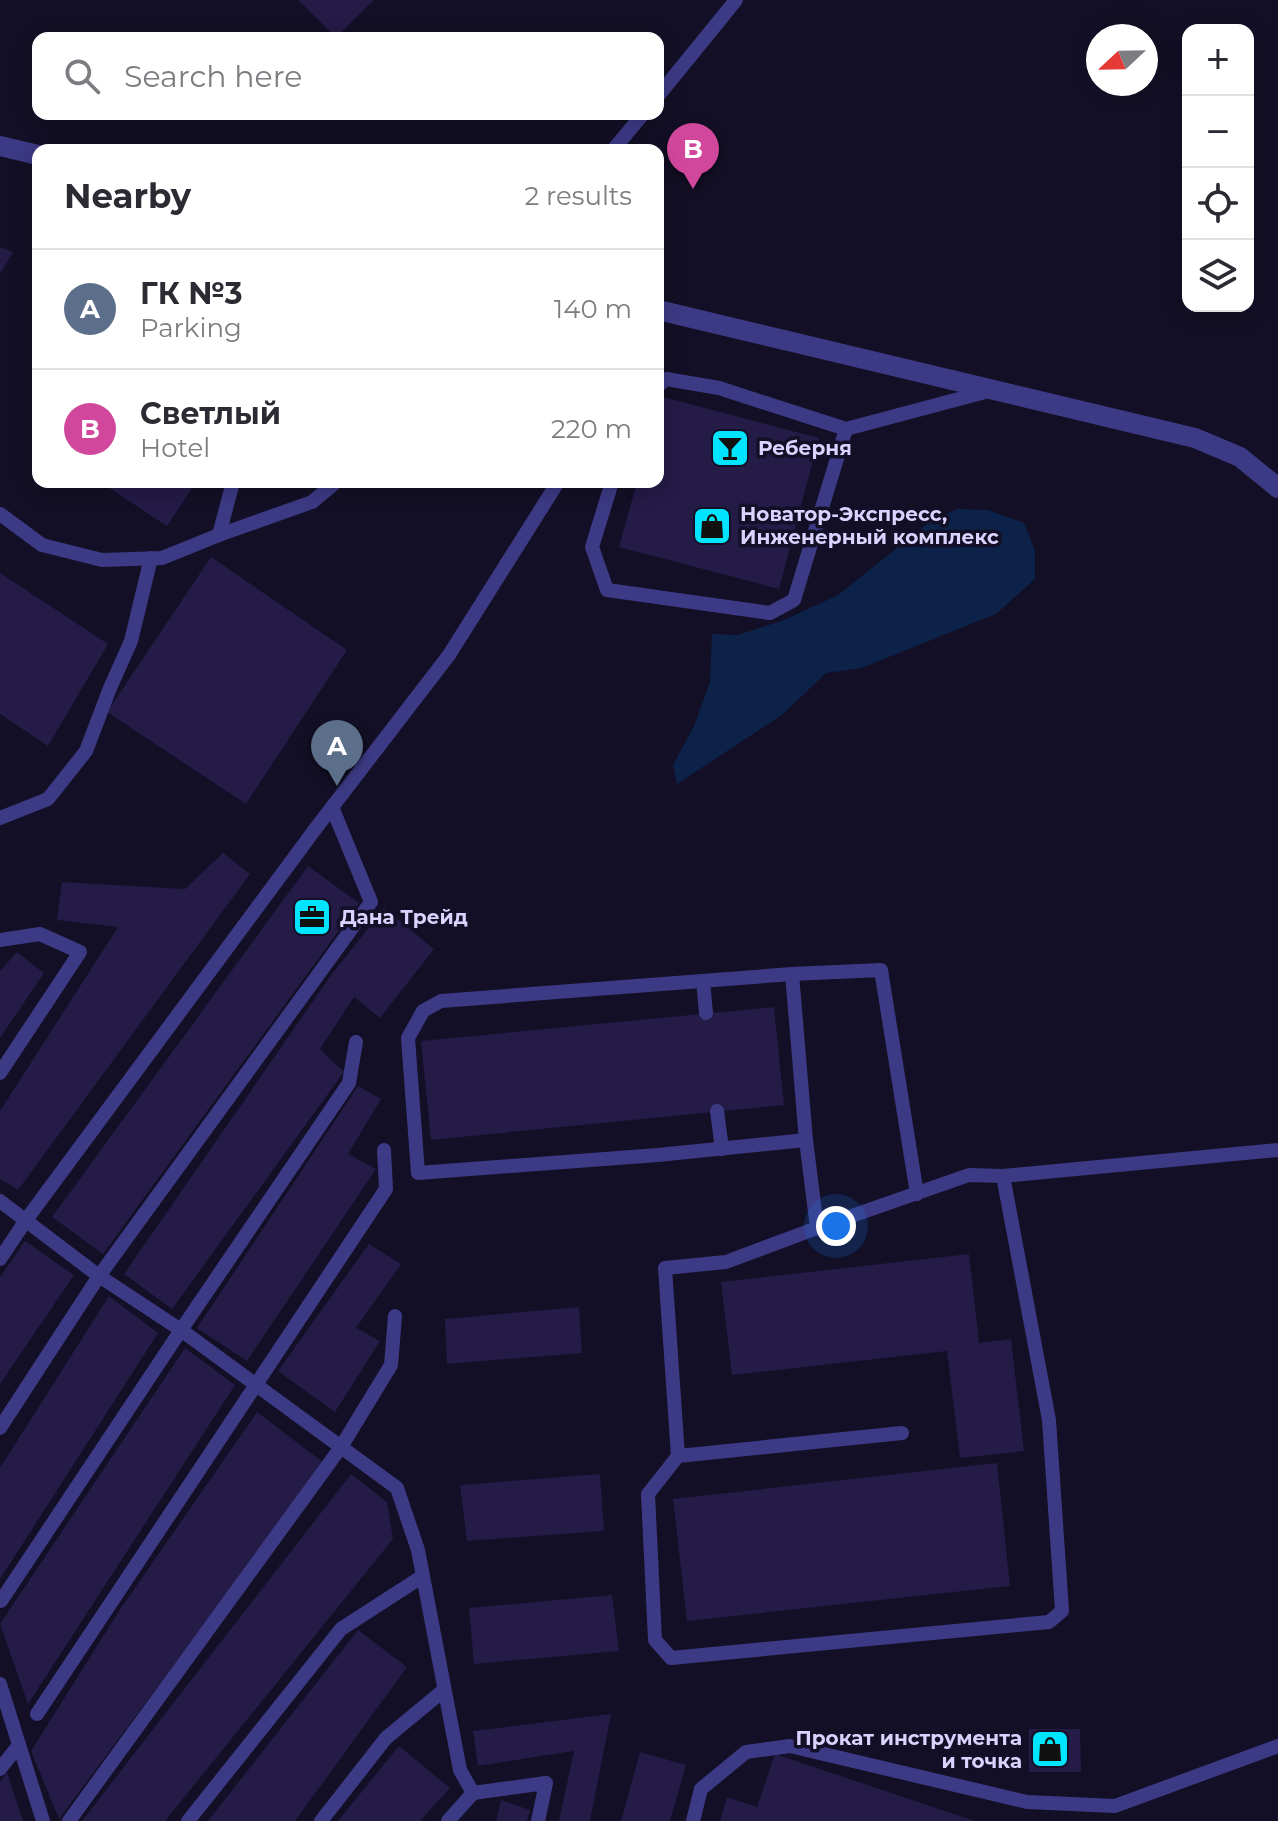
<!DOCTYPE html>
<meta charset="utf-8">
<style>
:root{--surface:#fff;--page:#f7f7f7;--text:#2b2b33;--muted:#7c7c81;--line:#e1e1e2;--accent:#0b8043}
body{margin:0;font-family:Montserrat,sans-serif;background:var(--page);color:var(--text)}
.controls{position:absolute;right:24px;top:24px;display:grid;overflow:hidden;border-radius:16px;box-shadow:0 4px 20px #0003}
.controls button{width:72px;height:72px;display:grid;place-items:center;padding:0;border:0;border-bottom:2px solid var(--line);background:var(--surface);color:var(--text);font:40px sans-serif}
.compass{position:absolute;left:1086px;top:24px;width:72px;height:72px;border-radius:50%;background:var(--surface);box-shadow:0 4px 20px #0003;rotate:248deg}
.you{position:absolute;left:836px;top:1226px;width:28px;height:28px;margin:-20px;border:6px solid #fff;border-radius:50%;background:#1a73e8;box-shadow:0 0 0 12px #1a73e833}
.badge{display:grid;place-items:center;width:52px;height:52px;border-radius:50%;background:var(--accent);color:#fff;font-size:26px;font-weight:700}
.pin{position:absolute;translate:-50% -66px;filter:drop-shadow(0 2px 4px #0008)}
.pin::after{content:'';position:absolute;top:42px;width:28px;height:24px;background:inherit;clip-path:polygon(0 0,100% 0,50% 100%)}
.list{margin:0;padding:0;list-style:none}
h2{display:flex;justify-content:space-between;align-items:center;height:104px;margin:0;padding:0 32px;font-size:34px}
h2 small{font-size:26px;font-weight:400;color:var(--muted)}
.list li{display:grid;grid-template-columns:52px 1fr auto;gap:24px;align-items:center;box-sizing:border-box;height:120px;padding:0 32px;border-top:2px solid var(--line)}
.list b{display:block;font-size:30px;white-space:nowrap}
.list p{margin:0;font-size:26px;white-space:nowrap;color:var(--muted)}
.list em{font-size:26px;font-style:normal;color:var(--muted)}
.icon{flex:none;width:44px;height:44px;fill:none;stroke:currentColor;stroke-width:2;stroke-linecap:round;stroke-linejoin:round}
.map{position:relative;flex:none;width:1278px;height:1821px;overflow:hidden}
.search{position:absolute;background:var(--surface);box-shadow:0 4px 20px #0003;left:32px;top:32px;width:632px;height:88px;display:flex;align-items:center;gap:20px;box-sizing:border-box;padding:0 28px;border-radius:16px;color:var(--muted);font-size:30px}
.panel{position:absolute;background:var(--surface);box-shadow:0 4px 20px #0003;left:32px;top:144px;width:632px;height:344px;border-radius:16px}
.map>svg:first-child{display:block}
</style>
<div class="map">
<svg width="1278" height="1821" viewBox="0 0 1278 1821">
<rect width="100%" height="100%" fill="#130f26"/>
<!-- water -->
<path fill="#0c2248" d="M957,509L988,510L1024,523L1035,551V579L996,614L862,668L826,673L782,715L677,784L673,765L694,726L710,682L712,634L738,635L784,620L838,595L931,521Z"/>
<!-- building -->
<g fill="#241b47">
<path d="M298,0H374L336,37Z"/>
<path d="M0,247L13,252L0,274Z"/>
<path d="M659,396L819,438L779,589L619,547L637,482H658Z"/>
<path d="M100,482H196L167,526Z"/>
<path d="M211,557L347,650L246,804L107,712Z"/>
<path d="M0,573L108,644L48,746L0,714Z"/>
<path d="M223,853L250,874L18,1190L0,1179V1111L118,927L57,920L62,882L185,889Z"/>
<path d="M308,866L359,903L103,1254L52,1217Z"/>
<path d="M384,908L434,949L380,1018L354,997L320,1049L344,1072L172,1309L124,1274L329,978Z"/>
<path d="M17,952L44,973L0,1038V971Z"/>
<path d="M774,1007L784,1105L431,1140L421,1041Z"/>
<path d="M358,1086L381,1099L348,1154L376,1169L247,1361L197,1328Z"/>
<path d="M25,1241L74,1275L0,1384V1277Z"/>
<path d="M369,1244L401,1264L356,1328L380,1341L335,1412L278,1371Z"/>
<path d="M969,1254L979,1343L1011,1339L1024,1451L960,1458L947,1351L732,1375L721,1282Z"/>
<path d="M109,1296L158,1333L0,1579V1468Z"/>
<path d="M579,1307L582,1353L447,1364L445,1319Z"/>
<path d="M185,1348L235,1385L28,1704L0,1624Z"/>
<path d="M257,1412L324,1463L59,1819L31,1751L119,1611Z"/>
<path d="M997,1463L1010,1586L687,1621L673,1499Z"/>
<path d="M351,1474L387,1502L393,1539L165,1821H82Z"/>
<path d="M600,1474L604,1531L467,1541L460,1485Z"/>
<path d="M612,1595L619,1651L474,1664L469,1608Z"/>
<path d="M358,1630L407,1667L295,1821H208Z"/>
<path d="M611,1714L590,1821H559L574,1751L478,1766L473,1731Z"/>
<path d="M1029,1729H1080L1081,1772H1029Z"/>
<path d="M399,1746L450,1788L420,1821H338Z"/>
<path d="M640,1752L686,1765L670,1821H621Z"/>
<path d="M775,1754L972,1820V1821H720L727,1797L757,1807Z"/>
<path d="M7,1772L23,1821H0V1782Z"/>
<path d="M501,1800L530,1810L527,1821H496Z"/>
</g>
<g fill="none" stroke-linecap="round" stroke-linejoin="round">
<!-- service -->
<g stroke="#3d3a85" stroke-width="14">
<path d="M658,96L736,0"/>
<path d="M613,150L643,114"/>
<path d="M658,386L666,379L719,388L846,429L989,391"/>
<path d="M612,482L592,547L607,590L770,613L794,600L846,429"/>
<path d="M0,514L42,545L102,560L162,558L219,535L312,502L336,482"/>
<path d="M219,535L233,482"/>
<path d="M0,818L48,799L86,751L110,688L131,641L151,558"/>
<path d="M0,940L40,934L80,952L0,1073"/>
<path d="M792,974L806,1140L817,1228"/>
<path d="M703,981L706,1013"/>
<path d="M717,1111L722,1149"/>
<path d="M806,1140L658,1155L418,1173L408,1038L423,1011L441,1001L792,974L881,970L917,1194"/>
<path d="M0,1201L99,1276L181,1330L397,1488L418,1550L460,1770L473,1793L546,1783L538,1821"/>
<path d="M0,1259L26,1220L316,828L449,655L558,482"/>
<path d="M0,1428L99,1276L371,902L332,807"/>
<path d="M902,1433L678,1456L648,1494L655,1640L671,1658L1049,1622L1062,1611L1049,1420L1003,1176"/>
<path d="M678,1456L665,1268L726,1262L817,1228L969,1175L1003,1176L1278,1150"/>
<path d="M1,1601L181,1330L349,1083L356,1042"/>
<path d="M0,1684L43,1821"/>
<path d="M37,1714L386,1189L384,1150"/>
<path d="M0,1769L19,1745"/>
<path d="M69,1821L341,1447L391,1365L395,1316"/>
<path d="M188,1821L341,1629L423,1576"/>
<path d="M321,1821L386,1738L444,1690"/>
<path d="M448,1821L473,1793"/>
<path d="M693,1821L701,1789L746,1752L790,1746L1027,1802L1115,1806L1278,1746"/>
</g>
<!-- minor -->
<g stroke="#3d3a85" stroke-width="20">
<path d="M0,146L38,155"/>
<path d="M658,310L1195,438L1240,457L1278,488"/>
</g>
</g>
<!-- icons -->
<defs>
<g id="bar-square" transform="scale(2)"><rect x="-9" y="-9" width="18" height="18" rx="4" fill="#00e5ff" stroke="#130f26"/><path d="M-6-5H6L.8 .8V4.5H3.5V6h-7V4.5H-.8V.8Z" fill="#111"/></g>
<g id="shop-square" transform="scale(2)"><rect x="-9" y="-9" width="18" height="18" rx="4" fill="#00e5ff" stroke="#130f26"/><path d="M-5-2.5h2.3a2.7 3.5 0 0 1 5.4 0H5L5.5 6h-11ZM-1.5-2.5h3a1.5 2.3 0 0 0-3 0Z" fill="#111"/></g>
<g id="office-square" transform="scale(2)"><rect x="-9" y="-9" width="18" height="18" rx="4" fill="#00e5ff" stroke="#130f26"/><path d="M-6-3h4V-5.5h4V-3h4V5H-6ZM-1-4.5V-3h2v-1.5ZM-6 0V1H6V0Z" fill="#111"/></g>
</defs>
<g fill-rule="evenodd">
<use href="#bar-square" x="730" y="448"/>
<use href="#shop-square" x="712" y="526"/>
<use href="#office-square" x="312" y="917"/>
<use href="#shop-square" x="1050" y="1749"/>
</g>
<g text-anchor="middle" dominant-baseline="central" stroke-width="7" stroke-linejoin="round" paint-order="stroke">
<!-- poi labels -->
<g font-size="20" font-weight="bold" fill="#d9d4ff" stroke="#130f26" text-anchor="start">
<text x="758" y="448">Реберня</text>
<text x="740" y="514">Новатор-Экспресс,<tspan x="740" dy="23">Инженерный комплекс</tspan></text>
<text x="340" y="917">Дана Трейд</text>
<text x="1022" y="1738" text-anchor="end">Прокат инструмента<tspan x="1022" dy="23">и точка</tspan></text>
</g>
</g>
</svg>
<div class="controls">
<button>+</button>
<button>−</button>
<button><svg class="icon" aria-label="locate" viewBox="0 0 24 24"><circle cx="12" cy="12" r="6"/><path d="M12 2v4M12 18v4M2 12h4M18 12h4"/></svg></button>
<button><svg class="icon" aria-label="layers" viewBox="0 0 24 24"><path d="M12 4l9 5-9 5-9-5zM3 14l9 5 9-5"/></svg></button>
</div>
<svg class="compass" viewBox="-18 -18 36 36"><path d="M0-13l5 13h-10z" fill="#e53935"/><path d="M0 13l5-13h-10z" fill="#7c7c81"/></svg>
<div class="you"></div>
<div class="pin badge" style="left:337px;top:786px;background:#5c6f8a">A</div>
<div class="pin badge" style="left:693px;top:189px;background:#d1479c">B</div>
<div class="search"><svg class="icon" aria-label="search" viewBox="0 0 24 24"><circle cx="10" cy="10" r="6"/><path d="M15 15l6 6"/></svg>Search here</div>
<section class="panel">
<h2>Nearby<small>2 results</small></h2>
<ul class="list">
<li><span class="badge" style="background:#5c6f8a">A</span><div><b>ГК №3</b><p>Parking</p></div><em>140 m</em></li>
<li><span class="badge" style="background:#d1479c">B</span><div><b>Светлый</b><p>Hotel</p></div><em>220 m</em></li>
</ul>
</section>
</div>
